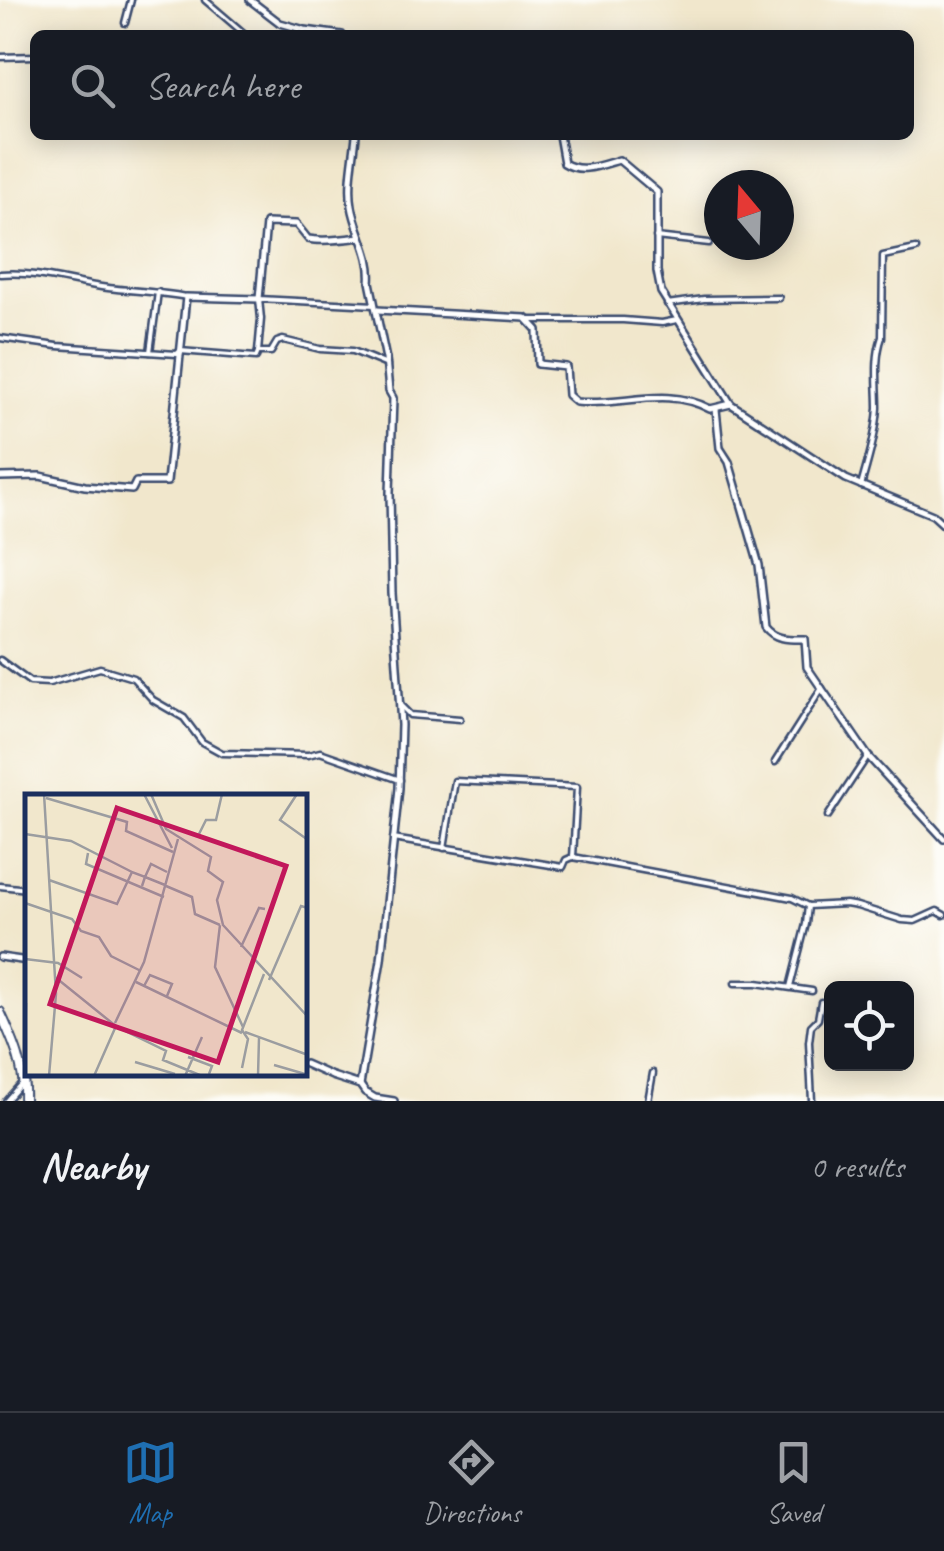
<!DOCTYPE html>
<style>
:root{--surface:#171b24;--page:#20242c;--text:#f1f3f6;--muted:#9ea1a6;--line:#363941;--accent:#1f6fb2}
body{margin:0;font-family:Caveat,sans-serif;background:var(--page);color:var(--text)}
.controls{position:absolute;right:30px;bottom:30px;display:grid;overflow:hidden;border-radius:15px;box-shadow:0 5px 25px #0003}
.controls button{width:90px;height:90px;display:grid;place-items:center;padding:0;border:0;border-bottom:2px solid var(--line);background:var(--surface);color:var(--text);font:50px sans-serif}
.compass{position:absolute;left:704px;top:170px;width:90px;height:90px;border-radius:50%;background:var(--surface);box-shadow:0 5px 25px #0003;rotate:341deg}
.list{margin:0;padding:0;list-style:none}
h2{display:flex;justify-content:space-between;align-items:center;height:130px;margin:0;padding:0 40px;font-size:42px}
h2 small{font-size:32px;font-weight:400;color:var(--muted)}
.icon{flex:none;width:55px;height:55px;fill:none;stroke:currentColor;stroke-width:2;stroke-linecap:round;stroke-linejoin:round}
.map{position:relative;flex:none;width:944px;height:1101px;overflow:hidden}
.search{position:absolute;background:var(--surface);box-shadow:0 5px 25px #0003;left:30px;right:30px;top:30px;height:110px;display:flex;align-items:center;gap:25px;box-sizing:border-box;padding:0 35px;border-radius:15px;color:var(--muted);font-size:38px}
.sheet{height:310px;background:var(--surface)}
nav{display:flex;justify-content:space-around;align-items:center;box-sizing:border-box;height:140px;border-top:2px solid var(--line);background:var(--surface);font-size:28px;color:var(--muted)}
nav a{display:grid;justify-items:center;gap:5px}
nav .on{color:var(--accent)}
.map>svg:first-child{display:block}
</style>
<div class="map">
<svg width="944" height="1101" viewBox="0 0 944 1101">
<rect width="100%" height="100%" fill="#fdfcf7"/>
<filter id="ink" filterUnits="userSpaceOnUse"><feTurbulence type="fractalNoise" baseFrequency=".01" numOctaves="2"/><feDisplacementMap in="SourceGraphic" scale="20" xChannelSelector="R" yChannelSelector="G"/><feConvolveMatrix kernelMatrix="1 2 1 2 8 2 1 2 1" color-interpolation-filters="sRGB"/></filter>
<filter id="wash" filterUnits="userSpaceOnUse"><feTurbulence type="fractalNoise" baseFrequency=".0048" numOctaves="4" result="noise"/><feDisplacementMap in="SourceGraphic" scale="40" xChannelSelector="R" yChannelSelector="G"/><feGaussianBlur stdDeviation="2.25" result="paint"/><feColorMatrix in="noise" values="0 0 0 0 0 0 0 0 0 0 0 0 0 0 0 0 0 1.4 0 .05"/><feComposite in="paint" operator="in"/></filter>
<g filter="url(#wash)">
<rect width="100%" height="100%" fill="#f1e7cc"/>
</g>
<g filter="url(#ink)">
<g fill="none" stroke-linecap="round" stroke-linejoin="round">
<!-- minor casing -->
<g stroke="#3b4b6e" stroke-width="9">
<g id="minor">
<path d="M205,0L246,35"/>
<path d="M125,23L131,0"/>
<path d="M0,57L35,56"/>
<path d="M656,237L709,243"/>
<path d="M0,274C39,271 71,283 108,288C134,291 160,292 186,297"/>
<path d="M667,304L704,299L779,298"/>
<path d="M529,320H623L662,323L677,320"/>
<path d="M0,338L57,346L177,354L180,351L256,357L258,352H271L277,342L283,340L320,349L353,351L387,365"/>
<path d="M150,352L158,292"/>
<path d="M258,352L261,319L259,299L375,305"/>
<path d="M861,486C868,461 876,435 878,408C878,384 874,360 882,337L883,256L916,249"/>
<path d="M0,660L30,682L49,683L100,668L133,678L153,700L184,718L202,742L222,753L308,755L320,752L400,780"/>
<path d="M400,705L410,715L460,719"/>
<path d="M775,762L822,688"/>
<path d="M828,816L867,757"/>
<path d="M393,839L563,867L566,860L573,857L792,898L808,906L846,904L857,906L902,920L915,921L937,911L944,915"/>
<path d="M444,848L455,781L577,787L573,857"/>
<path d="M0,886L28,889"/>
<path d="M735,983H757L812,991"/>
<path d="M790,987L806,924L808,906"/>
<path d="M6,1101L21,1084"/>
<path d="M648,1101L653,1073"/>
<path d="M812,1101L809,1042L811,1026L818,1019L821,1002"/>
</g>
</g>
<!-- tertiary casing -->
<g stroke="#3b4b6e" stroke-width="10">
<g id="tertiary">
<path d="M250,0L280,23L305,30L342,35"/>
<path d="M356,135C354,158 348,184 352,206C356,232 373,255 370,282L386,359L389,391L393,398L390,493L392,593L401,725L399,788L381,960L360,1085"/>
<path d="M559,135L564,163C581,174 601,165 619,160L657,192V271L661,292L731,404L846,479L933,515L944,525"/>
<path d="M377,310L526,318L537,330L538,364L566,367L568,395L576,402C623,407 665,385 710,409L731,404"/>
<path d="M716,409L720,448L729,462L759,565L766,627C776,640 789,639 805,639L807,667L868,756L944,839"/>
<path d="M0,477L40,476L85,486L132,490L136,482H167L186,297L259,299L266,223L296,224L308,239C323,242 346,239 361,237"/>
<path d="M0,957L28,961"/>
<path d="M305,1064L332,1076L360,1085L365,1092L375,1098L394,1101"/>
</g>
</g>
<!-- trunk casing -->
<g stroke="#3b4b6e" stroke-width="12">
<path id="trunk" d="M0,1012C13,1040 26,1069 24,1101"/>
</g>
<!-- minor -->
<use href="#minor" stroke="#fff" stroke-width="4"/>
<!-- tertiary -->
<use href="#tertiary" stroke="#fff" stroke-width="5"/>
<!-- trunk -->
<use href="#trunk" stroke="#fff" stroke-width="8"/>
</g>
</g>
<!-- overview -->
<g transform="translate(25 794)">
<rect width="282" height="282" fill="#f1e7cc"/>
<path fill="none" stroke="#9b9da0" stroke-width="2.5" d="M19,0L31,200L24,282M119,0L147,54M126,0L141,35L186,63L183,77L198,88L192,106L198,131L283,223M272,0L255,26L283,46M21,4L102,28L101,37L148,58M0,40L46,47L107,78M174,40L181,26H191L197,0M63,59L61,70L139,103M24,86L92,110L107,78L120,83L126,70L142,78M117,92L120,83L140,91M141,92L167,103L170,120L195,131M0,109L47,125L56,137L74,143L86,162L116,177M195,131L190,173L218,233M216,153L234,114L240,115M0,165L33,169L57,184M30,183L92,233L141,257L138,266L177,282M244,186L276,112L283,114M111,188L217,239M119,192L125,181L147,190L142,202M90,229L119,168L153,45M220,238L283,261M163,263L187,272L184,280M0,265L1,209M110,268L150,280M249,271L280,280M217,274L223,245L217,236L239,180M69,282L91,232M160,282L177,243M233,282L234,244"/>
<path fill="#c2185b" fill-opacity="0.15" stroke="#c2185b" stroke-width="5" d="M92,14L261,72L193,268L25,210Z"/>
<rect width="282" height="282" fill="none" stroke="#1b2f5e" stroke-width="5"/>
</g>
</svg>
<div class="controls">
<button><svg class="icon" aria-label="locate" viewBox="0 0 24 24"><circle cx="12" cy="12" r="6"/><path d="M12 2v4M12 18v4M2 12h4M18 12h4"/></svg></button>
</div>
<svg class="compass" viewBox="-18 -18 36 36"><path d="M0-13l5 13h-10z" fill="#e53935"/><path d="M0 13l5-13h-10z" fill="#9ea1a6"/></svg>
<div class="search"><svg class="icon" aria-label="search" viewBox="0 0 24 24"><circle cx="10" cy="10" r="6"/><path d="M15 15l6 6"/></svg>Search here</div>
</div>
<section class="sheet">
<h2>Nearby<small>0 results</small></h2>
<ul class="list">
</ul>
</section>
<nav>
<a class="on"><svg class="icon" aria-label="map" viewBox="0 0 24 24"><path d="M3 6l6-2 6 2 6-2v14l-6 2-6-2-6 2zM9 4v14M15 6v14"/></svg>Map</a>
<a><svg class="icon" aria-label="directions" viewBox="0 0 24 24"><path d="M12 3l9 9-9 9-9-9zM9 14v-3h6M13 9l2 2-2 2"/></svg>Directions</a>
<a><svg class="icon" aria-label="saved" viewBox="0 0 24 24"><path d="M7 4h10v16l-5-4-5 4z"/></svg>Saved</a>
</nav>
